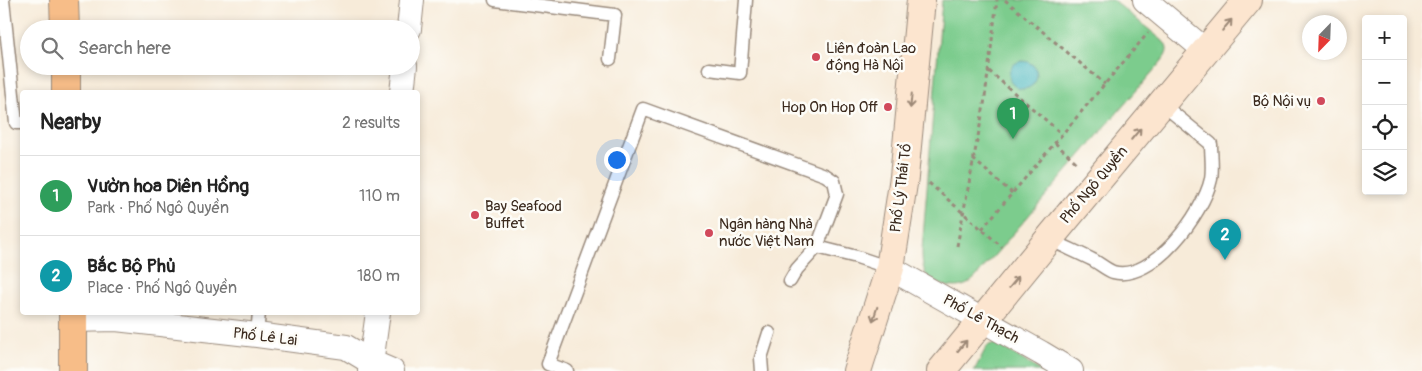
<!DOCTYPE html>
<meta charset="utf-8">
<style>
:root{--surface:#fff;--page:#f6f6f6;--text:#222;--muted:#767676;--line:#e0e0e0;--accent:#d93025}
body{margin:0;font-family:Pangolin,sans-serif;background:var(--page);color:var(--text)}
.controls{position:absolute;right:15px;top:15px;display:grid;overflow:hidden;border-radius:5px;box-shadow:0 2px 8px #0003}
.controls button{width:45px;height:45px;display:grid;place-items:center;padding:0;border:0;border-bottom:1px solid var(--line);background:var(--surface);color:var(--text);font:25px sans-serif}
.compass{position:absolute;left:1302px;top:15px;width:45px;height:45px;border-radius:50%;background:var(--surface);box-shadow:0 2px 8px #0003;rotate:203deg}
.you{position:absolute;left:616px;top:159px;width:18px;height:18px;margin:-12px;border:4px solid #fff;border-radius:50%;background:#1a73e8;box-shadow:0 0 0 8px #1a73e833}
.badge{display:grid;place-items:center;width:32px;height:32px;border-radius:50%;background:var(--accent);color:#fff;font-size:16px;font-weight:700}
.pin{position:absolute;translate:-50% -41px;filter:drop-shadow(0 1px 2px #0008)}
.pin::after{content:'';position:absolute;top:26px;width:18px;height:15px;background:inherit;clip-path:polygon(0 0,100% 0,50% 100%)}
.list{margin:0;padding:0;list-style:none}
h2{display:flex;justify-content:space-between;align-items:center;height:65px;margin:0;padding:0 20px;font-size:21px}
h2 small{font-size:16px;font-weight:400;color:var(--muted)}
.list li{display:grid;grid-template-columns:32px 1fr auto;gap:15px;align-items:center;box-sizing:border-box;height:80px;padding:0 20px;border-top:1px solid var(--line)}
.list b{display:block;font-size:19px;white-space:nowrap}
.list p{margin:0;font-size:16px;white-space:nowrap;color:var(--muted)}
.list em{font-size:16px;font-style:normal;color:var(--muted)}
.icon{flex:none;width:28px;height:28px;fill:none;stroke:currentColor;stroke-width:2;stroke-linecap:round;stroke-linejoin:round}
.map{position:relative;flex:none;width:1422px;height:371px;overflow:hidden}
.search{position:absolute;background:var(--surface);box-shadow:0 2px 8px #0003;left:20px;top:20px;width:400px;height:55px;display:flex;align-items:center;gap:12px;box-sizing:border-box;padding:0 18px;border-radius:28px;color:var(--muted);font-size:19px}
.panel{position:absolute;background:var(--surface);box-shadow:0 2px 8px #0003;left:20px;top:90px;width:400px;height:225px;border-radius:5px}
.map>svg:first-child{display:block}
</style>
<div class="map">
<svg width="1422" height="371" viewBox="0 0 1422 371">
<rect width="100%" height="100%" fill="#fdfcf7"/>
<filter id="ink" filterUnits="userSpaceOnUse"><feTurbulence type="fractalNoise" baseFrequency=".02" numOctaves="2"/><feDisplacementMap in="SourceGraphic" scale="10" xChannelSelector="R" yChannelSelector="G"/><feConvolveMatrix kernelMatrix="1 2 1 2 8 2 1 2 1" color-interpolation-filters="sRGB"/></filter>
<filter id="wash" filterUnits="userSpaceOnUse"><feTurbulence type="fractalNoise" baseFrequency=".0096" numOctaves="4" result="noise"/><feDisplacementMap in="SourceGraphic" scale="20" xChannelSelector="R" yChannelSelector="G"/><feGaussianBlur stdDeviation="1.12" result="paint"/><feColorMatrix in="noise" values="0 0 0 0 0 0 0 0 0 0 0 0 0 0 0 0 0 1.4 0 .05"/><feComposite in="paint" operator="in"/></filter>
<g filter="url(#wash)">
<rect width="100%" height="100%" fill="#f7ebd9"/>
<!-- green -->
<g fill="#7ccc8d" stroke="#5c7b56">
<path d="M942,0H1113L1163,41C1170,49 1167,54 1161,62L975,278C972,280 969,284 965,285C954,290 937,285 928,277C922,270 922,258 922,250Z"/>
<path d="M992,344H997L1041,371H974L987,346Z"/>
</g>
<!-- water -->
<circle fill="#48b7c0" stroke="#42706f" cx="1023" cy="75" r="14"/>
</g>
<g filter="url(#ink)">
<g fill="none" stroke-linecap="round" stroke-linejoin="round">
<!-- lane casing -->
<g stroke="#998a7c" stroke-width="15">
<g id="lane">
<path d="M3,0L16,123H22"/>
<path d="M495,0L615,15L610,59"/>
<path d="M709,69L740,73L746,0"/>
<path d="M1049,239C1063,246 1079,253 1093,260C1100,264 1107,270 1113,272C1153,283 1204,212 1211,179C1213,168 1211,155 1211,144L1162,104"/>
<path d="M817,247L857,257L890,268"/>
<path d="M257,335L259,312"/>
<path d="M567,371L548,364L643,109L825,175L834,181L837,194L817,247L797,269L790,281"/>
<path d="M762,371L761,358L769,333"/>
</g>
</g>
<!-- street casing -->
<g stroke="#998a7c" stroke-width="26">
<g id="street">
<path d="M1145,0L1206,51"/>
<path d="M409,29L412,0"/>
<path d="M402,92L405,66"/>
<path d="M890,268L1041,353L1071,371"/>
<path d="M73,320L116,319L257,335L346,347L371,362L392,371"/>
<path d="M370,371L378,312"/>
</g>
</g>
<!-- secondary casing -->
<g stroke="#998a7c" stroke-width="30">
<g id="secondary">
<path d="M857,371L890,268L904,177L921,0"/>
<path d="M941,371L1049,239L1248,0"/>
</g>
</g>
<!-- primary casing -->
<g stroke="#998a7c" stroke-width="30">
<g id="primary">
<path d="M64,0L65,29"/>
<path d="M66,66V92"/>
<path d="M73,312V371"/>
</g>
</g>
<!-- path -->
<g stroke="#998a7c" stroke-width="3" stroke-dasharray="4 4" stroke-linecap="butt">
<path d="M1005,0L1105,84"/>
<path d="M989,71L1062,134"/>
<path d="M1055,143L1076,162"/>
<path d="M973,159L1012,193"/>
<path d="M929,183L1002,247"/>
<path d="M982,229L1148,33"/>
<path d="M957,246L984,105L997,0"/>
</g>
<!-- lane -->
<use href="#lane" stroke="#fff" stroke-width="12"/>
<!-- street -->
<use href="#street" stroke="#fff" stroke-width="24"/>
<!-- secondary -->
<use href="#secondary" stroke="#fce5cf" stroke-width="28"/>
<!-- primary -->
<use href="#primary" stroke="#f7bd88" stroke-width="28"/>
</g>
<!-- one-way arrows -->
<defs><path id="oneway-shaft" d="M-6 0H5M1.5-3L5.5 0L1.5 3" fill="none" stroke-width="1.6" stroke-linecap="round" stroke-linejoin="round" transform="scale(1.25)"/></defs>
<g stroke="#9c8876">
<use href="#oneway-shaft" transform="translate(1227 25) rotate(-50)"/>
<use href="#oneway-shaft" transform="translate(911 101) rotate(96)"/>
<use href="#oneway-shaft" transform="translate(1136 134) rotate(-50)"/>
<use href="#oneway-shaft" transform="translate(1014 282) rotate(-51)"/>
<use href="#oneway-shaft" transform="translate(875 314) rotate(108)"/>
<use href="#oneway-shaft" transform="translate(962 346) rotate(-50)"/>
</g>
</g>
<!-- markers -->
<g fill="#d1495b" stroke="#fdfcf7" stroke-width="2">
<circle cx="816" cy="57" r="5"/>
<circle cx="1321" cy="101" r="5"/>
<circle cx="888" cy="107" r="5"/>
<circle cx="475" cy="215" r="5"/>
<circle cx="709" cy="233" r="5"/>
</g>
<g text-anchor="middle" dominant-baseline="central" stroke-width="5" stroke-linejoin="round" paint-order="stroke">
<!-- poi labels -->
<g font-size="15" fill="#3b2a1e" stroke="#fdfcf7" text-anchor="start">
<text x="826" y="48">Liên đoàn Lao<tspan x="826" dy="17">động Hà Nội</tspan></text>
<text x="1311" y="101" text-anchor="end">Bộ Nội vụ</text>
<text x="878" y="107" text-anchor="end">Hop On Hop Off</text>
<text x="485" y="206">Bay Seafood<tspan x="485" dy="17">Buffet</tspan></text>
<text x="719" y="224">Ngân hàng Nhà<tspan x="719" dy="17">nước Việt Nam</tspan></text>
</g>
<!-- street labels -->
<g font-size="15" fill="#3b2a1e" stroke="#fdfcf7">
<text transform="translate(1094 185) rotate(-50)">Phố Ngô Quyền</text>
<text transform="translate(901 188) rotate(-83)">Phố Lý Thái Tổ</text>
<text transform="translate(981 319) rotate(29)">Phố Lê Thạch</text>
<text transform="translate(265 337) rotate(7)">Phố Lê Lai</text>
</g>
</g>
</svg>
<div class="controls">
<button>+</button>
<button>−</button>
<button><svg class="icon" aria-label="locate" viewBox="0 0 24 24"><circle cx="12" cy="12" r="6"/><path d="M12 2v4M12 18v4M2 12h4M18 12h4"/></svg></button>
<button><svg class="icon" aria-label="layers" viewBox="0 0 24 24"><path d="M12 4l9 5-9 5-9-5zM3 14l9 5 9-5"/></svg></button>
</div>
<svg class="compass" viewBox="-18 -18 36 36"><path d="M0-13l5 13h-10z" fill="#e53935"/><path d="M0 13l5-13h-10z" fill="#767676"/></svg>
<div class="you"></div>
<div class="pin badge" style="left:1013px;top:139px;background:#2e9e5b">1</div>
<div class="pin badge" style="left:1225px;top:260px;background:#0f9aa8">2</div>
<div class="search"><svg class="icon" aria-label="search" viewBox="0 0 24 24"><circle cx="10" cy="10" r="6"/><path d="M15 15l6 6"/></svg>Search here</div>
<section class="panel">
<h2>Nearby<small>2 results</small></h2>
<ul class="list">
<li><span class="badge" style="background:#2e9e5b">1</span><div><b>Vườn hoa Diên Hồng</b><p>Park · Phố Ngô Quyền</p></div><em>110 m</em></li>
<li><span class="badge" style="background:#0f9aa8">2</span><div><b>Bắc Bộ Phủ</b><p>Place · Phố Ngô Quyền</p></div><em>180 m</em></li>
</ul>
</section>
</div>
